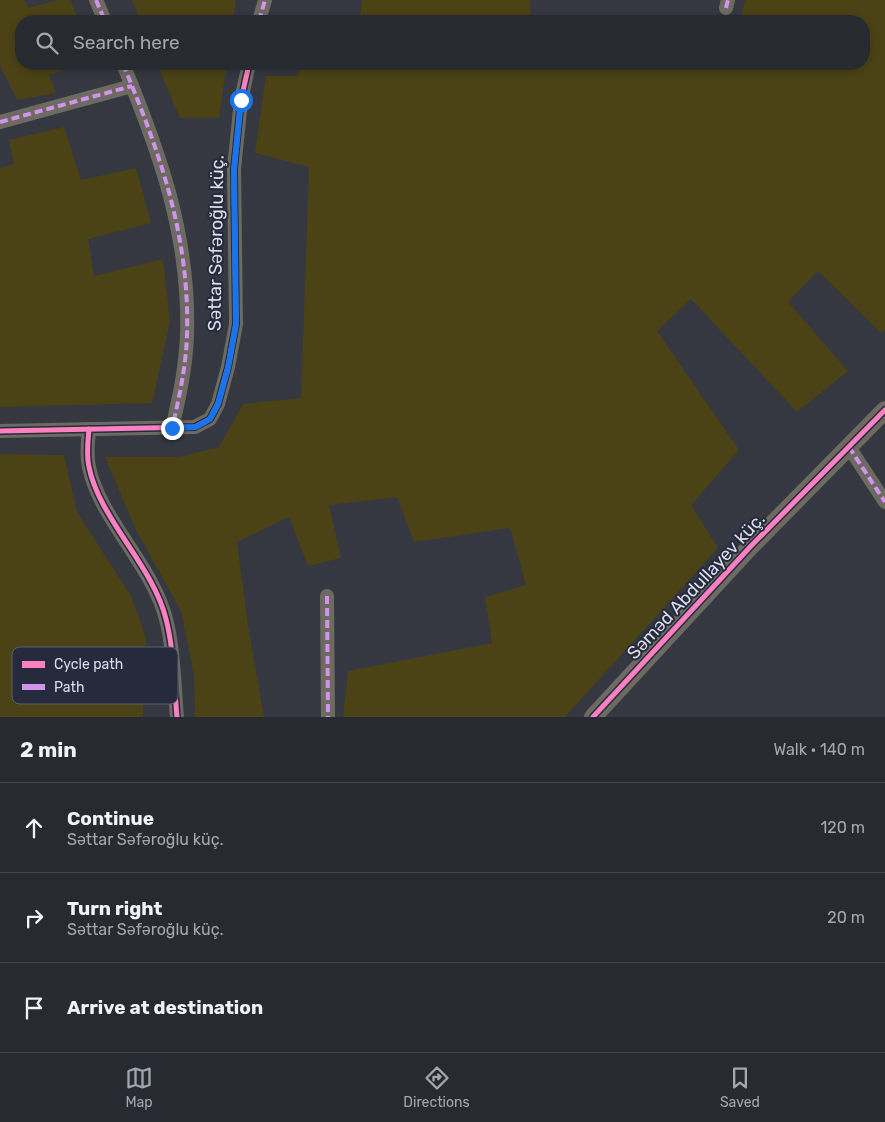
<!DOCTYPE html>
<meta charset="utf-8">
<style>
:root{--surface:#282a31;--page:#303239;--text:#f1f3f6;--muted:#a5a7ab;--line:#44464d;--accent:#a1a5b0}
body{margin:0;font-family:Rubik,sans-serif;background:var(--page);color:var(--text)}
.stop{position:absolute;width:15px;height:15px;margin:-11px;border:4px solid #1a73e8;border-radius:50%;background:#fff}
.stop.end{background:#1a73e8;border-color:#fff;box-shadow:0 1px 5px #0008}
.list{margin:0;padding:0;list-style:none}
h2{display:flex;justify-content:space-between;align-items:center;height:65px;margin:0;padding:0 20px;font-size:21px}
h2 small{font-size:16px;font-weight:400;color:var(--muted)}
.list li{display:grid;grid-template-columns:32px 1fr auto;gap:15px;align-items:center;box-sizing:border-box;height:90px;padding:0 20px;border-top:1px solid var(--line)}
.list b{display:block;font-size:19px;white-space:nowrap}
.list p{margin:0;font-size:16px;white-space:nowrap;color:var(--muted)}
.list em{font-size:16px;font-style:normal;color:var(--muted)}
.icon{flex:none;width:28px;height:28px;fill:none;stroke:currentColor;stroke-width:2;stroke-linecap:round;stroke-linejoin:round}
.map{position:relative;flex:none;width:885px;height:717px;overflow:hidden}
.search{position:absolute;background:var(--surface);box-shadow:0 2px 8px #0003;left:15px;right:15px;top:15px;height:55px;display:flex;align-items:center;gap:12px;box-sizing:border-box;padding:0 18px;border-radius:20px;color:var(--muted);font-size:19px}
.sheet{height:335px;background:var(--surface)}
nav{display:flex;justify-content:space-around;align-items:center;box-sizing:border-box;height:70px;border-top:1px solid var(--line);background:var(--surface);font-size:14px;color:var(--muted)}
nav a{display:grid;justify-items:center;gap:2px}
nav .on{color:var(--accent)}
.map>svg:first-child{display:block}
</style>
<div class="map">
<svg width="885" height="717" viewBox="0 0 885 717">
<rect width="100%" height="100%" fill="#353841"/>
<!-- green -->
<g fill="#4b4215">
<path d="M0,0H24L28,8L58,0H70L79,21H21V64H83L49,75L56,93L17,100L0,65Z"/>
<path d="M132,0H236L233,21H140Z"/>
<path d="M362,0H530V16L740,21L745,0H885V330L881,333L818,271L788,302L848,371L797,412L691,299L657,331L739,450L691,505L718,548L565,717H343L348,671L492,643L485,597L526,585L510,528L414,542L397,497L329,505L341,558L308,566L289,517L237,542L248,625L264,717H195L194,675L181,611L136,530L105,457H179L219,447L243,404L301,398L309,167L255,153L266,76H298L300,64H864V21H360Z"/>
<path d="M157,64H227L219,118H180Z"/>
<path d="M64,127L81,180L136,168L151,223L88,239L94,276L163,259L170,321L152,403L0,407V168L14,164L9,140Z"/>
<path d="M0,454L64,455L77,512L131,596L146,638L143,717H0Z"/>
</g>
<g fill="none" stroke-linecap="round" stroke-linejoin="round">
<!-- minor -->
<g stroke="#6d6b61" stroke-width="14">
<path d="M96,0L105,21"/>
<path d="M726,8L728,0"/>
<path d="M259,21L265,0"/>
<path d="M123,64C160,153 190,237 187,335C186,367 179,398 172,429"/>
<path d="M0,122L132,86"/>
<path d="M89,429C88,442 86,454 89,467C99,518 153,566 166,619C174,650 174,685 177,717"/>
<path d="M0,431L195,427L210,419L218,404L228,367L236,324L234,169L241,100L249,64"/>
<path d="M849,447L885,502"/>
<path d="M327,596L328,717"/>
</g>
<!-- tertiary -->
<path stroke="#6d6b61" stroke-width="18" d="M593,717L751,546L885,410"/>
<!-- quiet -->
<g stroke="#d193ec" stroke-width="4" stroke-dasharray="8 4" stroke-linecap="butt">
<path d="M96,0L105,21"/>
<path d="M726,8L728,0"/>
<path d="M259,21L265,0"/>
<path d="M123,64C160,153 190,237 187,335C186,367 179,398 172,429"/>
<path d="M0,122L132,86"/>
<path d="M849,447L885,502"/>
<path d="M327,596L328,717"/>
</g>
<!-- cycleway casing -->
<g stroke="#252b3d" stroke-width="8">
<g id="cycleway">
<path d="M89,429C88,442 86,454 89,467C99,518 153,566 166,619C174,650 174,685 177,717"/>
<path d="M0,431L195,427L210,419L218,404L228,367L236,324L234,169L241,100L249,64"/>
<path d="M593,717L751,546L885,410"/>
</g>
</g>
<!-- cycleway -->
<use href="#cycleway" stroke="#ff80c0" stroke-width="5"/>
</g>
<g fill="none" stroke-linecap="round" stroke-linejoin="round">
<!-- route -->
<path stroke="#1a73e8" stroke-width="6" d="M172,428L196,427L210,419L218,404L228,368L236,324L234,170L241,100"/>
</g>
<g text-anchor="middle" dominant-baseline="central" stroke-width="4" stroke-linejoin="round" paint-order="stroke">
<!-- street labels -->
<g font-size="18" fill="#dbdfeb" stroke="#252b3d">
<text transform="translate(216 243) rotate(-89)">Səttar Səfəroğlu küç.</text>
<text transform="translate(696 586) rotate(-47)">Səməd Abdullayev küç.</text>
</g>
</g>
<!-- legend -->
<rect x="12" y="647" width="166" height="57" rx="8" fill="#252b3d" stroke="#5c6171" stroke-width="1"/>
<rect x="22" y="661" width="23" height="7" fill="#ff80c0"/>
<rect x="22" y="684" width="23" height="6" fill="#d193ec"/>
<g font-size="14" fill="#dbdfeb">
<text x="54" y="669">Cycle path</text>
<text x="54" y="692">Path</text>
</g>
</svg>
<div class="stop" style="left:241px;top:100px"></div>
<div class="stop end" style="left:172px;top:428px"></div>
<div class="search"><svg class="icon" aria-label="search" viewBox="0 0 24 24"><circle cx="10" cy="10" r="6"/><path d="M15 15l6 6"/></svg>Search here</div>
</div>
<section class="sheet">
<h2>2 min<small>Walk · 140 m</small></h2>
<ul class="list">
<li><svg class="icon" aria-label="ahead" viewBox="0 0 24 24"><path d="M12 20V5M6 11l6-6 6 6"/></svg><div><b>Continue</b><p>Səttar Səfəroğlu küç.</p></div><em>120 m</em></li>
<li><svg class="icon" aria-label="right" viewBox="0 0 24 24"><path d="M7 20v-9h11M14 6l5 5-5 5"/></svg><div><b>Turn right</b><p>Səttar Səfəroğlu küç.</p></div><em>20 m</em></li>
<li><svg class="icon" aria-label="arrive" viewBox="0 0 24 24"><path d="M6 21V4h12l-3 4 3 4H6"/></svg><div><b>Arrive at destination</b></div></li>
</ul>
</section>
<nav>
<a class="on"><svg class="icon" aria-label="map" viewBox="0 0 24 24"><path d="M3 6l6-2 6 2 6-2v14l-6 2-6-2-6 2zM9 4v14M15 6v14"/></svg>Map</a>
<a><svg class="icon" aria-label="directions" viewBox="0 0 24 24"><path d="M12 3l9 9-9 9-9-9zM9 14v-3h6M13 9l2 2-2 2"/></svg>Directions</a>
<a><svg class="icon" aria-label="saved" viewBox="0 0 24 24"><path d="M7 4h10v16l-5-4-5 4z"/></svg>Saved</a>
</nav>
